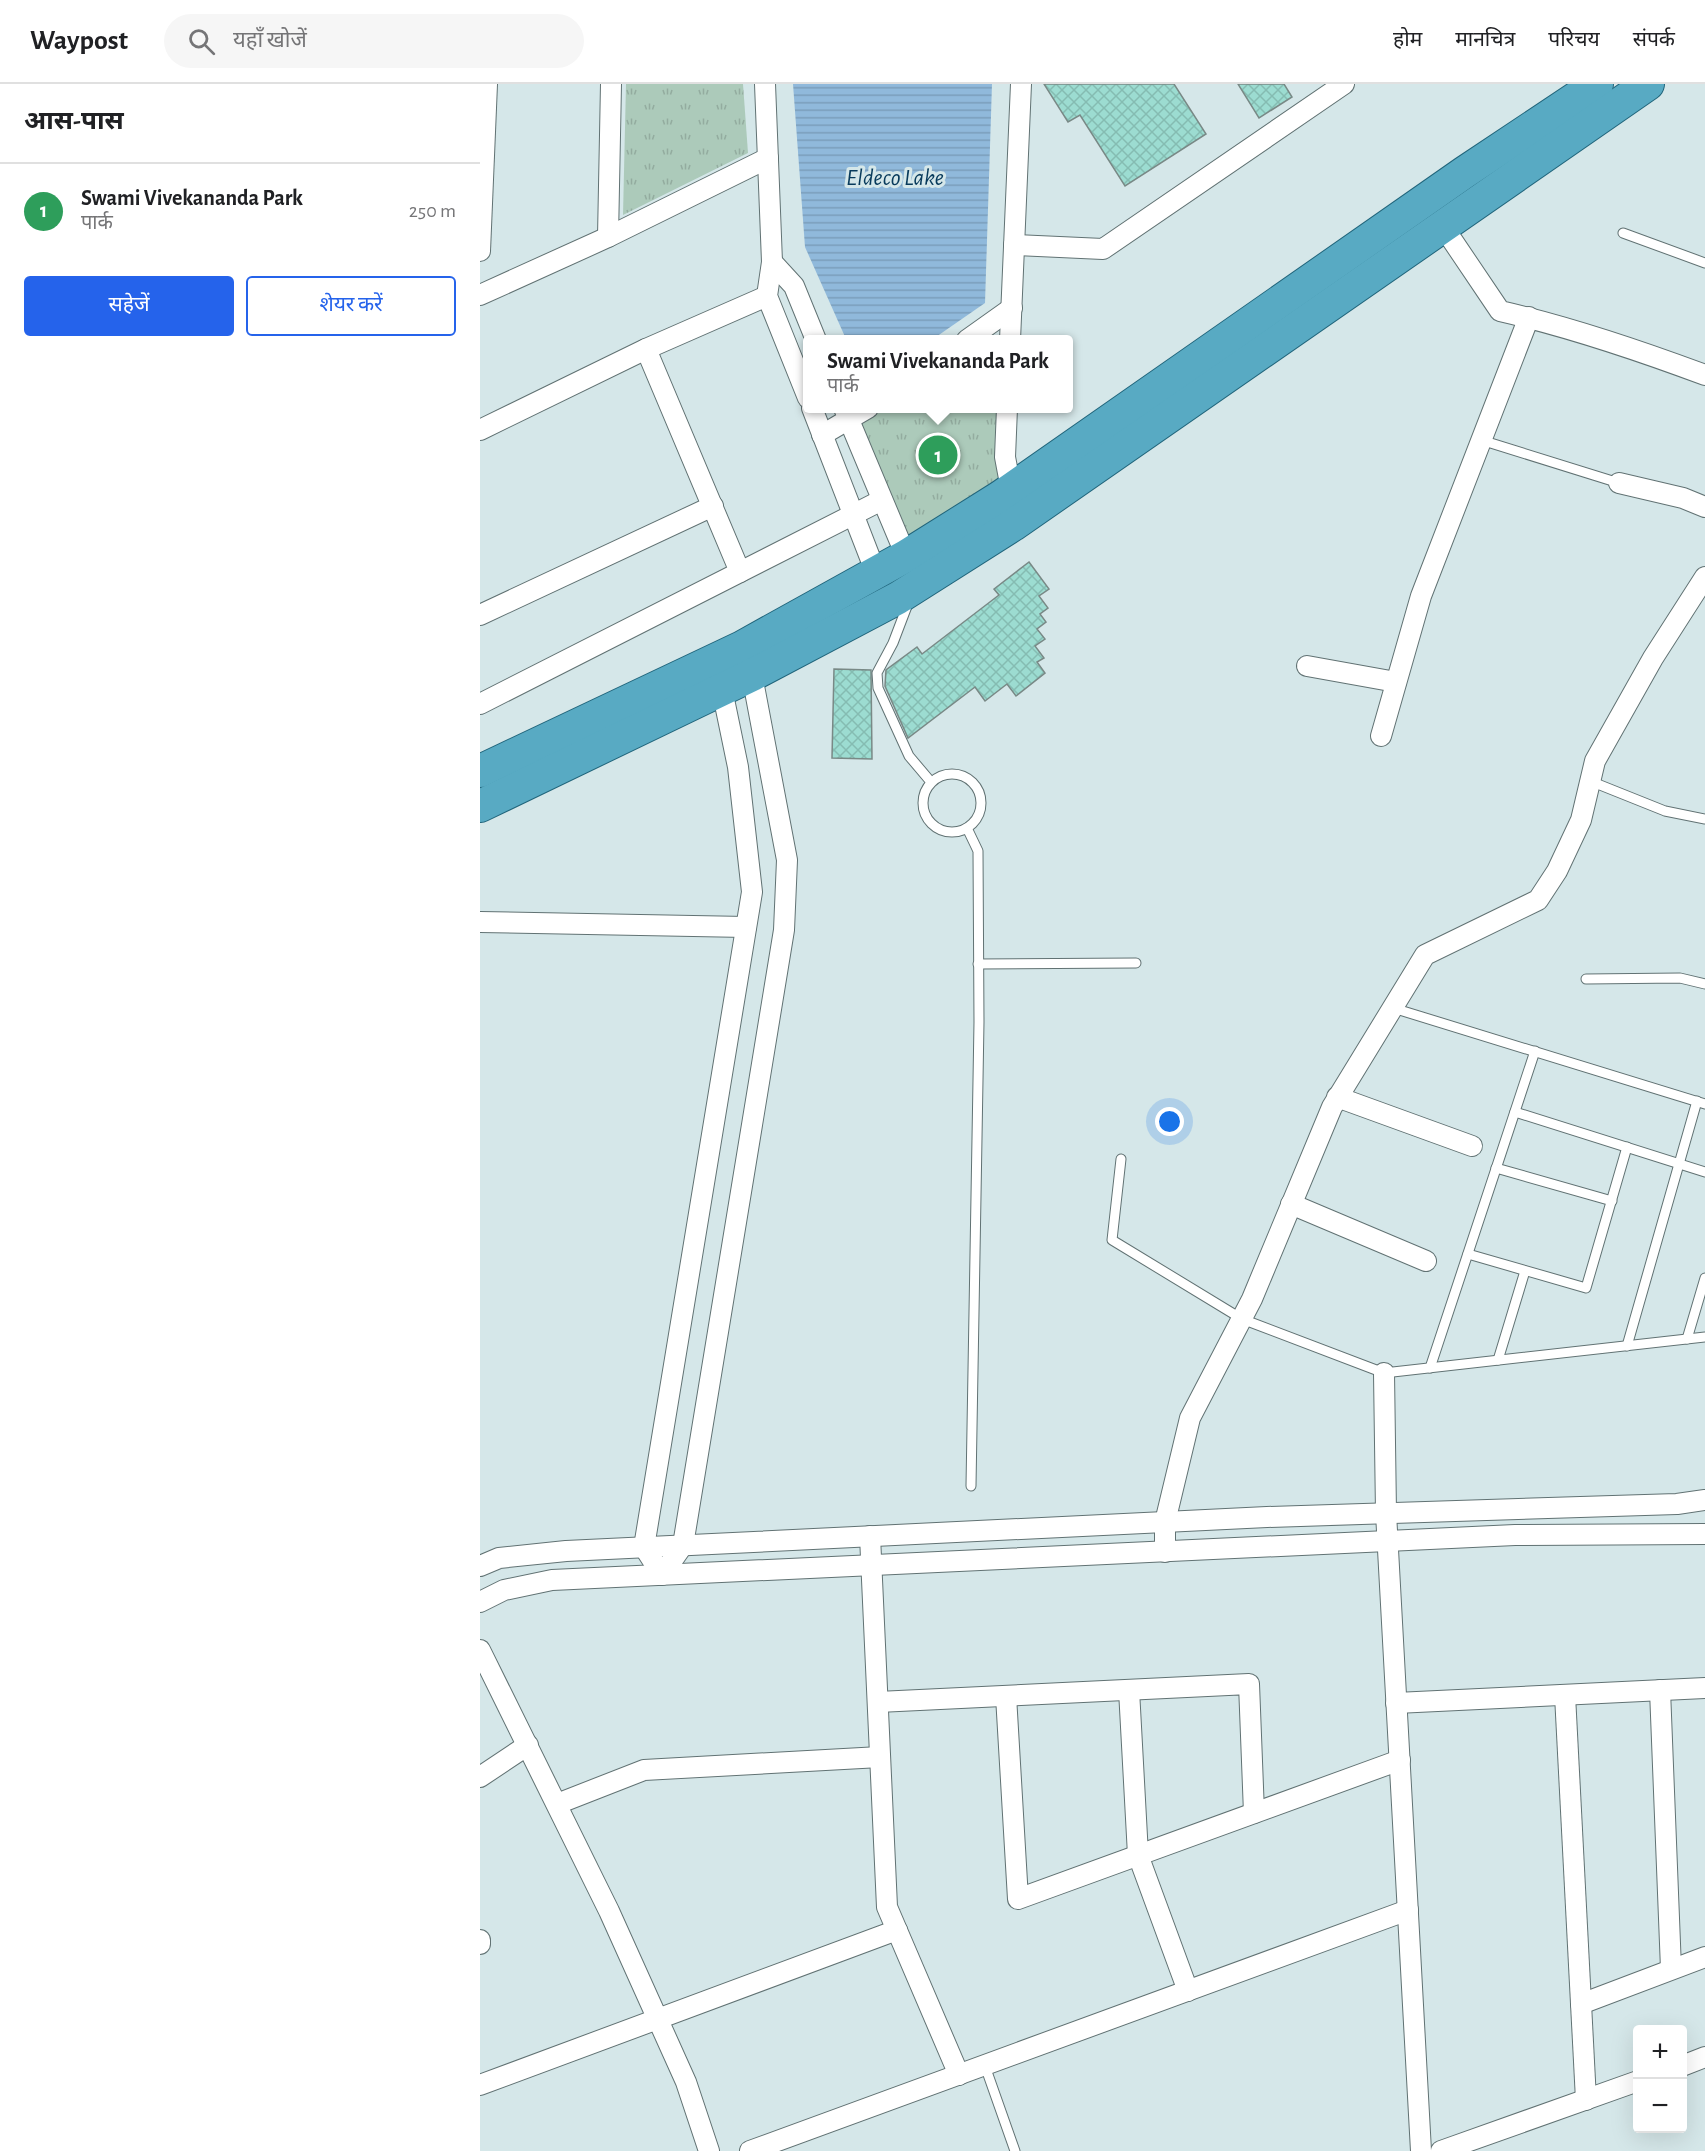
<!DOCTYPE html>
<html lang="hi">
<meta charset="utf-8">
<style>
:root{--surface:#fff;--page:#f6f6f6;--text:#202124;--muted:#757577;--line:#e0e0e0;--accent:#2563eb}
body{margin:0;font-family:"Alegreya Sans","Noto Sans Devanagari",sans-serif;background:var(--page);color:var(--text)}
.controls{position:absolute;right:18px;bottom:18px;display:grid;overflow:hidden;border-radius:6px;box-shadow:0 6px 24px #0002}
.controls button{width:54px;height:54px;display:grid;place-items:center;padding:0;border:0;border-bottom:2px solid var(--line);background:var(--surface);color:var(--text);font:30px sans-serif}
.you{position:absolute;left:690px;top:1038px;width:21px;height:21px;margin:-15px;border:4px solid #fff;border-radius:50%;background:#1a73e8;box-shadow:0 0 0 9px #1a73e833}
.badge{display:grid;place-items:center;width:39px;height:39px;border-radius:50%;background:var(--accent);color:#fff;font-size:20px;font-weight:700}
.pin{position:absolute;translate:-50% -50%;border:3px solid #fff;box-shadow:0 2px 6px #0006}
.popup{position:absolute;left:323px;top:251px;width:270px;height:78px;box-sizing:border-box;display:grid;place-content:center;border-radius:6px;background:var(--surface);filter:drop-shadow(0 2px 4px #0005);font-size:20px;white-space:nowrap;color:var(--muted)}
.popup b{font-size:22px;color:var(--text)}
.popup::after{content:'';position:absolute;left:50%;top:100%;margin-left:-12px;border:12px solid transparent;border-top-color:var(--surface)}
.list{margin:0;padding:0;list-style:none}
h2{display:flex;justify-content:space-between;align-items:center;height:78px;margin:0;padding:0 24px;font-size:26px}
h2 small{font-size:20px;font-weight:400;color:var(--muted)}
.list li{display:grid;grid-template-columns:39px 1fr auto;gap:18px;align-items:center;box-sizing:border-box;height:96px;padding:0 24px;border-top:2px solid var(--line)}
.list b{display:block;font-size:22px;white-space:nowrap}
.list p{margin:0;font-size:20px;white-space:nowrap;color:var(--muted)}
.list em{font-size:20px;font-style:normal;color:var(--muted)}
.actions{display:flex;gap:12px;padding:18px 24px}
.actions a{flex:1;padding:14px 0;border:2px solid var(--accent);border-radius:6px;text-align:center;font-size:21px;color:var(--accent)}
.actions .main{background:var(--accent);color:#fff}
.icon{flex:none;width:33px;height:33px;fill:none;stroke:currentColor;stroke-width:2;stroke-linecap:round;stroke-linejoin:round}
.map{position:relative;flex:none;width:1225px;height:2067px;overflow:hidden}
header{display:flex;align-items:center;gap:36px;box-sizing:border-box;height:84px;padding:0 30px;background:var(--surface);border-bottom:2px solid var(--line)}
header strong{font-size:28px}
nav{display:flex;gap:33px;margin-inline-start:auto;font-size:21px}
.search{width:420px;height:54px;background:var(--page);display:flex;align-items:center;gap:15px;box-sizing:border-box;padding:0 21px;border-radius:33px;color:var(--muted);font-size:22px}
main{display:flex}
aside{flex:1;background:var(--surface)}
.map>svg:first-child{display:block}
</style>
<header>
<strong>Waypost</strong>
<div class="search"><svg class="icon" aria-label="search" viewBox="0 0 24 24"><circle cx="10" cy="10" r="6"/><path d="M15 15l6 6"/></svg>यहाँ खोजें</div>
<nav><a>होम</a><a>मानचित्र</a><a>परिचय</a><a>संपर्क</a></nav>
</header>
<main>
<aside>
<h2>आस-पास<small></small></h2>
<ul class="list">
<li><span class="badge" style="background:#2e9e5b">1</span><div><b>Swami Vivekananda Park</b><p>पार्क</p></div><em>250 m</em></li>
</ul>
<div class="actions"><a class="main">सहेजें</a><a>शेयर करें</a></div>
</aside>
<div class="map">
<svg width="1225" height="2067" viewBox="0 0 1225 2067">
<defs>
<pattern id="park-tufts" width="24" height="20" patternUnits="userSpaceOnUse" patternTransform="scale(1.5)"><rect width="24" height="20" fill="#accaba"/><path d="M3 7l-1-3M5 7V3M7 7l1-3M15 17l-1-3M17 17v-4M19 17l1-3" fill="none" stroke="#93ac9f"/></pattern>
<pattern id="water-rules" width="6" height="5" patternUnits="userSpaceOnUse" patternTransform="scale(1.5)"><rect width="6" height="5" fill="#90b9db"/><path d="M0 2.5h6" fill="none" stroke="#7b9ebb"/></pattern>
<pattern id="building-cross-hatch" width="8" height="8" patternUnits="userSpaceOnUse" patternTransform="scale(1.5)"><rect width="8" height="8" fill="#9cdcd1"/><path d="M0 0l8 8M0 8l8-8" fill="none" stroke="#85bcb2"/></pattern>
</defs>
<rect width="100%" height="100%" fill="#d5e7e9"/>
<!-- park -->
<g fill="url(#park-tufts)">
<path d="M146,0H263L268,69L143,131Z"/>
<path d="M404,325H522L521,401L430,460L381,341Z"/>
</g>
<!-- water -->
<path fill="url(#water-rules)" d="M313,0H512L505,219L453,255H366L325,163Z"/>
<!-- building -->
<g fill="url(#building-cross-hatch)" stroke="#798986" stroke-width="1.5">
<path d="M564,0H694L726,50L645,102L600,31L588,38Z"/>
<path d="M758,0H804L812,13L779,34Z"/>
<path d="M549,478L569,505L559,512L568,524L560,530L566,538L557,545L565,555L555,562L564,574L557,578L565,589L536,612L527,600L505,617L495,603L428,654L405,602L406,586L437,563L442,570L519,511L514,505Z"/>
<path d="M354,585L391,586L392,675L352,674Z"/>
</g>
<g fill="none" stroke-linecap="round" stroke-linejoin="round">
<!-- service casing -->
<g stroke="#617273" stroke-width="11">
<g id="service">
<path d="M1143,149L1225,179"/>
<path d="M1001,356L1139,399"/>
<path d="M429,517L413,559L397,589L398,604L429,672L451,698"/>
<circle cx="472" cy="719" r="29"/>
<path d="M1110,697L1185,727L1225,735"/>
<path d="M487,744L498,767L499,938L491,1402"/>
<path d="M498,880L656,879"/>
<path d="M1106,895L1200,894L1225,900"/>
<path d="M913,924L1225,1020"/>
<path d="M1035,1028L1225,1088"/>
<path d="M641,1075L632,1156L762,1235L904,1289L1225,1253"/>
<path d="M1016,1084L1132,1117"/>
<path d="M988,1170L1106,1204L1147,1063"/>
<path d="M1207,1255L1225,1194"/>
<path d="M1147,1262L1217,1017"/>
<path d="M1018,1276L1045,1187"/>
<path d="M950,1284L1055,967"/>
<path d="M505,1982L535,2067"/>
</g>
</g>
<!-- minor casing -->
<g stroke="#617273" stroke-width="22">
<g id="minor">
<path d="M285,0L292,178L287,212L328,314"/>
<path d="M962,141L1020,227C1090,243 1158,266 1225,291"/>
<path d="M128,153L131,0"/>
<path d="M534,161L623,165L864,0"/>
<path d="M0,167L7,0"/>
<path d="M292,178L314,202L336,256"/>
<path d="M0,211L128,153L288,74"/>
<path d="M487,256L532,224"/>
<path d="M530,256L541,0"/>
<path d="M166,265L260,488"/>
<path d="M332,324L396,489"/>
<path d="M364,324L426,472"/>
<path d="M527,324L525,373L531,405"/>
<path d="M0,346L166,265L287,212"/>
<path d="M342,351L388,324"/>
<path d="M1139,399L1203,414L1225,423"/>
<path d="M0,531L233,422"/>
<path d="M827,582L916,598"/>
<path d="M240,596L258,683L272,808L164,1463L182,1491L203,1461L304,846L307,776L270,581"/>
<path d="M0,620L402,416"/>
<path d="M901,652L941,512L1049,233"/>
<path d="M0,838L266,843"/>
<path d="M857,1013L992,1062"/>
<path d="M811,1120L946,1177"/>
<path d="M904,1289L906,1429L941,2067"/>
<path d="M390,1452L407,1823L479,1991"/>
<path d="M685,1468V1438L710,1334L772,1215L852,1023L945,871L1058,816L1077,787L1101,736L1115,677L1173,574L1225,493"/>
<path d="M0,1482L19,1474L86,1467L787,1433L1197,1420L1225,1416"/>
<path d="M0,1518L24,1506L72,1496L1035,1451L1225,1450"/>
<path d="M0,1566L129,1827L206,1998L229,2067"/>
<path d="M649,1606L658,1771L708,1907"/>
<path d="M1180,1606L1191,1885"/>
<path d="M1085,1611L1106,2016"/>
<path d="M526,1612L538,1815L920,1676"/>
<path d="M398,1618L769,1600L774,1729"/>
<path d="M916,1619L1225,1604"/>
<path d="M0,1693L48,1661"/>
<path d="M77,1720L164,1686L400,1673"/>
<path d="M0,1856V1860"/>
<path d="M1101,1920L1225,1873"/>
<path d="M1202,1982L1225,1973"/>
<path d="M0,2001L417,1846"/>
<path d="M270,2067L928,1826"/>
<path d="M961,2067L1158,1997"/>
</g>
</g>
<!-- trunk casing -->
<g stroke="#21657b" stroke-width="34">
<g id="trunk">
<path d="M0,687L262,563L426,472L520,413L985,88L1117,0"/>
<path d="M0,722L272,591L418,514L533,441L1168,0"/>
</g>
</g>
<!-- service -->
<use href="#service" stroke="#fff" stroke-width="9"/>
<!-- minor -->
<use href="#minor" stroke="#fff" stroke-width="20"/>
<!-- trunk -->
<use href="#trunk" stroke="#58aac3" stroke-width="32"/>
</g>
<g text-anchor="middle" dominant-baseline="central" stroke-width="6" stroke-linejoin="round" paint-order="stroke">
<!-- water labels -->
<g font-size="24" font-style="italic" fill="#083b5c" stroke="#d5e7e9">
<text x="415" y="94">Eldeco Lake</text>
</g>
</g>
</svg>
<div class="controls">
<button>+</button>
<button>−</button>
</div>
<div class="you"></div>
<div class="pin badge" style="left:458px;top:371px;background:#2e9e5b">1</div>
<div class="popup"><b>Swami Vivekananda Park</b>पार्क</div>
</div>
</main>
